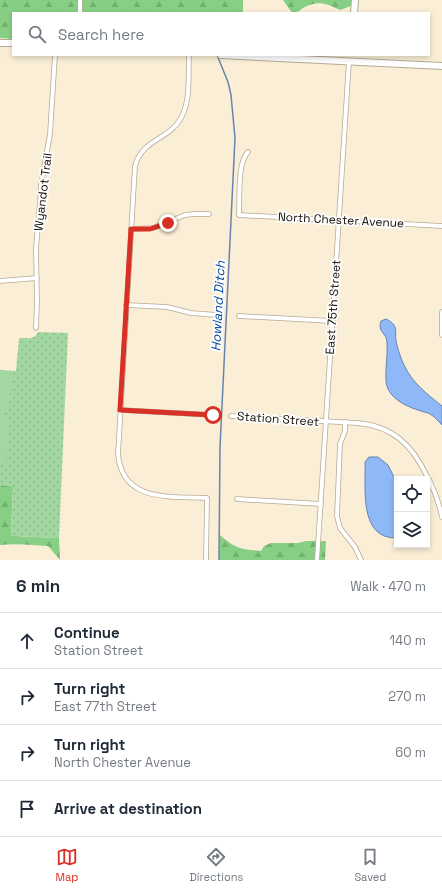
<!DOCTYPE html>
<meta charset="utf-8">
<style>
:root{--surface:#fff;--page:#f6f6f7;--text:#1f2937;--muted:#747a83;--line:#e0e1e3;--accent:#d93025}
body{margin:0;font-family:"Space Grotesk",sans-serif;background:var(--page);color:var(--text)}
.controls{position:absolute;right:12px;bottom:12px;display:grid;overflow:hidden;border-radius:0px;box-shadow:0 2px 6px #0003}
.controls button{width:36px;height:36px;display:grid;place-items:center;padding:0;border:0;border-bottom:1px solid var(--line);background:var(--surface);color:var(--text);font:20px sans-serif}
.stop{position:absolute;width:12px;height:12px;margin:-9px;border:3px solid #d93025;border-radius:50%;background:#fff}
.stop.end{background:#d93025;border-color:#fff;box-shadow:0 1px 4px #0008}
.list{margin:0;padding:0;list-style:none}
h2{display:flex;justify-content:space-between;align-items:center;height:52px;margin:0;padding:0 16px;font-size:17px}
h2 small{font-size:13px;font-weight:400;color:var(--muted)}
.list li{display:grid;grid-template-columns:26px 1fr auto;gap:12px;align-items:center;box-sizing:border-box;height:56px;padding:0 16px;border-top:1px solid var(--line)}
.list b{display:block;font-size:15px;white-space:nowrap}
.list p{margin:0;font-size:13px;white-space:nowrap;color:var(--muted)}
.list em{font-size:13px;font-style:normal;color:var(--muted)}
.icon{flex:none;width:22px;height:22px;fill:none;stroke:currentColor;stroke-width:2;stroke-linecap:round;stroke-linejoin:round}
.map{position:relative;flex:none;width:442px;height:560px;overflow:hidden}
.search{position:absolute;background:var(--surface);box-shadow:0 2px 6px #0003;left:12px;right:12px;top:12px;height:44px;display:flex;align-items:center;gap:10px;box-sizing:border-box;padding:0 14px;border-radius:0px;color:var(--muted);font-size:15px}
.sheet{height:276px;background:var(--surface)}
nav{display:flex;justify-content:space-around;align-items:center;box-sizing:border-box;height:56px;border-top:1px solid var(--line);background:var(--surface);font-size:11px;color:var(--muted)}
nav a{display:grid;justify-items:center;gap:2px}
nav .on{color:var(--accent)}
.map>svg:first-child{display:block}
</style>
<div class="map">
<svg width="442" height="560" viewBox="0 0 442 560">
<defs>
<pattern id="forest-firs" width="22" height="20" patternUnits="userSpaceOnUse"><rect width="22" height="20" fill="#87cf85"/><path d="M5 1l3.5 6h-7zM16 11l3.5 6h-7z" fill="#74b171"/></pattern>
<pattern id="park-dots" width="8" height="8" patternUnits="userSpaceOnUse"><rect width="8" height="8" fill="#a3d7a1"/><path d="M2 2h.1M6 6h.1" fill="none" stroke="#8bb789" stroke-width="1.8" stroke-linecap="round"/></pattern>
</defs>
<rect width="100%" height="100%" fill="#faefd6"/>
<!-- forest -->
<g fill="url(#forest-firs)">
<path d="M0,0H243V13H13V39L0,38Z"/>
<path d="M283,0H351V6L340,10C325,3 318,0 303,8C299,11 297,13 292,13Z"/>
<path d="M0,485L13,486L11,536L59,538L60,560L48,546C32,545 16,543 0,545Z"/>
<path d="M220,535C236,549 240,549 261,551L264,546L271,543H298L306,541H326L325,560H219Z"/>
</g>
<!-- park -->
<path fill="url(#park-dots)" d="M38,332L68,333L59,538L11,536L13,486L0,485V370L16,371L19,338C27,338 35,340 38,332Z"/>
<!-- pitch -->
<g fill="#a3d7a1">
<path d="M0,371L12,372L9,410L6,413H0Z"/>
<path d="M0,417H6L10,422L6,463L0,462Z"/>
</g>
<!-- water -->
<g fill="#8eb8f7" stroke="#6884ae">
<path d="M386,319C401,326 393,333 397,345C405,376 418,387 442,406V425C438,421 435,417 430,414C427,412 422,412 418,410C405,406 387,397 386,381C385,368 388,356 387,343C387,332 377,333 381,321Z"/>
<path d="M369,457H378L388,465L397,483V538C358,539 366,487 365,462Z"/>
</g>
<g fill="none" stroke-linecap="round" stroke-linejoin="round">
<!-- stream -->
<path stroke="#6884ae" stroke-width="1.5" d="M217,55L228,82L231,95L235,138L220,447L219,560"/>
<!-- street casing -->
<g stroke="#b5aa93" stroke-width="5.5">
<g id="street">
<path d="M80,0V13"/>
<path d="M189,55C188,75 191,100 181,118C169,140 142,139 135,166L118,454C122,503 171,496 207,498L206,560"/>
<path d="M248,152C237,163 240,199 239,215L442,226"/>
<path d="M131,229L153,228L185,215L194,214H209"/>
<path d="M0,281L37,278"/>
<path d="M126,305L167,307L191,313L217,315"/>
<path d="M442,312V335"/>
<path d="M239,316L332,321"/>
<path d="M36,328L37,302L36,248L40,202L41,185L50,134L55,55"/>
<path d="M120,410L213,415"/>
<path d="M231,416L357,423C393,426 412,445 427,476C434,489 439,503 442,517"/>
<path d="M345,422V431L340,444L337,516L340,528L355,547L361,560"/>
<path d="M237,499L321,504"/>
<path d="M317,560L349,61"/>
</g>
</g>
<!-- secondary casing -->
<g stroke="#b5aa93" stroke-width="8">
<g id="secondary">
<path d="M354,13L355,0"/>
<path d="M0,43H13"/>
<path d="M221,55L442,66"/>
</g>
</g>
<!-- street -->
<use href="#street" stroke="#fff" stroke-width="4"/>
<!-- secondary -->
<use href="#secondary" stroke="#fff" stroke-width="6"/>
</g>
<g fill="none" stroke-linecap="round" stroke-linejoin="round">
<!-- route -->
<path stroke="#d93025" stroke-width="5" d="M168,223L150,229H131L120,410L213,415"/>
</g>
<g text-anchor="middle" dominant-baseline="central" stroke-width="3.5" stroke-linejoin="round" paint-order="stroke">
<!-- street labels -->
<g font-size="12" fill="#100c05" stroke="#fff">
<text transform="translate(43 192) rotate(-83)">Wyandot Trail</text>
<text transform="translate(341 220) rotate(3)">North Chester Avenue</text>
<text transform="translate(333 307) rotate(-86)">East 75th Street</text>
<text transform="translate(278 419) rotate(4)">Station Street</text>
</g>
<!-- water labels -->
<g font-size="13" font-style="italic" fill="#00479f" stroke="#fff">
<text transform="translate(218 306) rotate(-87)">Howland Ditch</text>
</g>
</g>
</svg>
<div class="controls">
<button><svg class="icon" aria-label="locate" viewBox="0 0 24 24"><circle cx="12" cy="12" r="6"/><path d="M12 2v4M12 18v4M2 12h4M18 12h4"/></svg></button>
<button><svg class="icon" aria-label="layers" viewBox="0 0 24 24"><path d="M12 4l9 5-9 5-9-5zM3 14l9 5 9-5"/></svg></button>
</div>
<div class="stop" style="left:213px;top:415px"></div>
<div class="stop end" style="left:168px;top:223px"></div>
<div class="search"><svg class="icon" aria-label="search" viewBox="0 0 24 24"><circle cx="10" cy="10" r="6"/><path d="M15 15l6 6"/></svg>Search here</div>
</div>
<section class="sheet">
<h2>6 min<small>Walk · 470 m</small></h2>
<ul class="list">
<li><svg class="icon" aria-label="ahead" viewBox="0 0 24 24"><path d="M12 20V5M6 11l6-6 6 6"/></svg><div><b>Continue</b><p>Station Street</p></div><em>140 m</em></li>
<li><svg class="icon" aria-label="right" viewBox="0 0 24 24"><path d="M7 20v-9h11M14 6l5 5-5 5"/></svg><div><b>Turn right</b><p>East 77th Street</p></div><em>270 m</em></li>
<li><svg class="icon" aria-label="right" viewBox="0 0 24 24"><path d="M7 20v-9h11M14 6l5 5-5 5"/></svg><div><b>Turn right</b><p>North Chester Avenue</p></div><em>60 m</em></li>
<li><svg class="icon" aria-label="arrive" viewBox="0 0 24 24"><path d="M6 21V4h12l-3 4 3 4H6"/></svg><div><b>Arrive at destination</b></div></li>
</ul>
</section>
<nav>
<a class="on"><svg class="icon" aria-label="map" viewBox="0 0 24 24"><path d="M3 6l6-2 6 2 6-2v14l-6 2-6-2-6 2zM9 4v14M15 6v14"/></svg>Map</a>
<a><svg class="icon" aria-label="directions" viewBox="0 0 24 24"><path d="M12 3l9 9-9 9-9-9zM9 14v-3h6M13 9l2 2-2 2"/></svg>Directions</a>
<a><svg class="icon" aria-label="saved" viewBox="0 0 24 24"><path d="M7 4h10v16l-5-4-5 4z"/></svg>Saved</a>
</nav>
